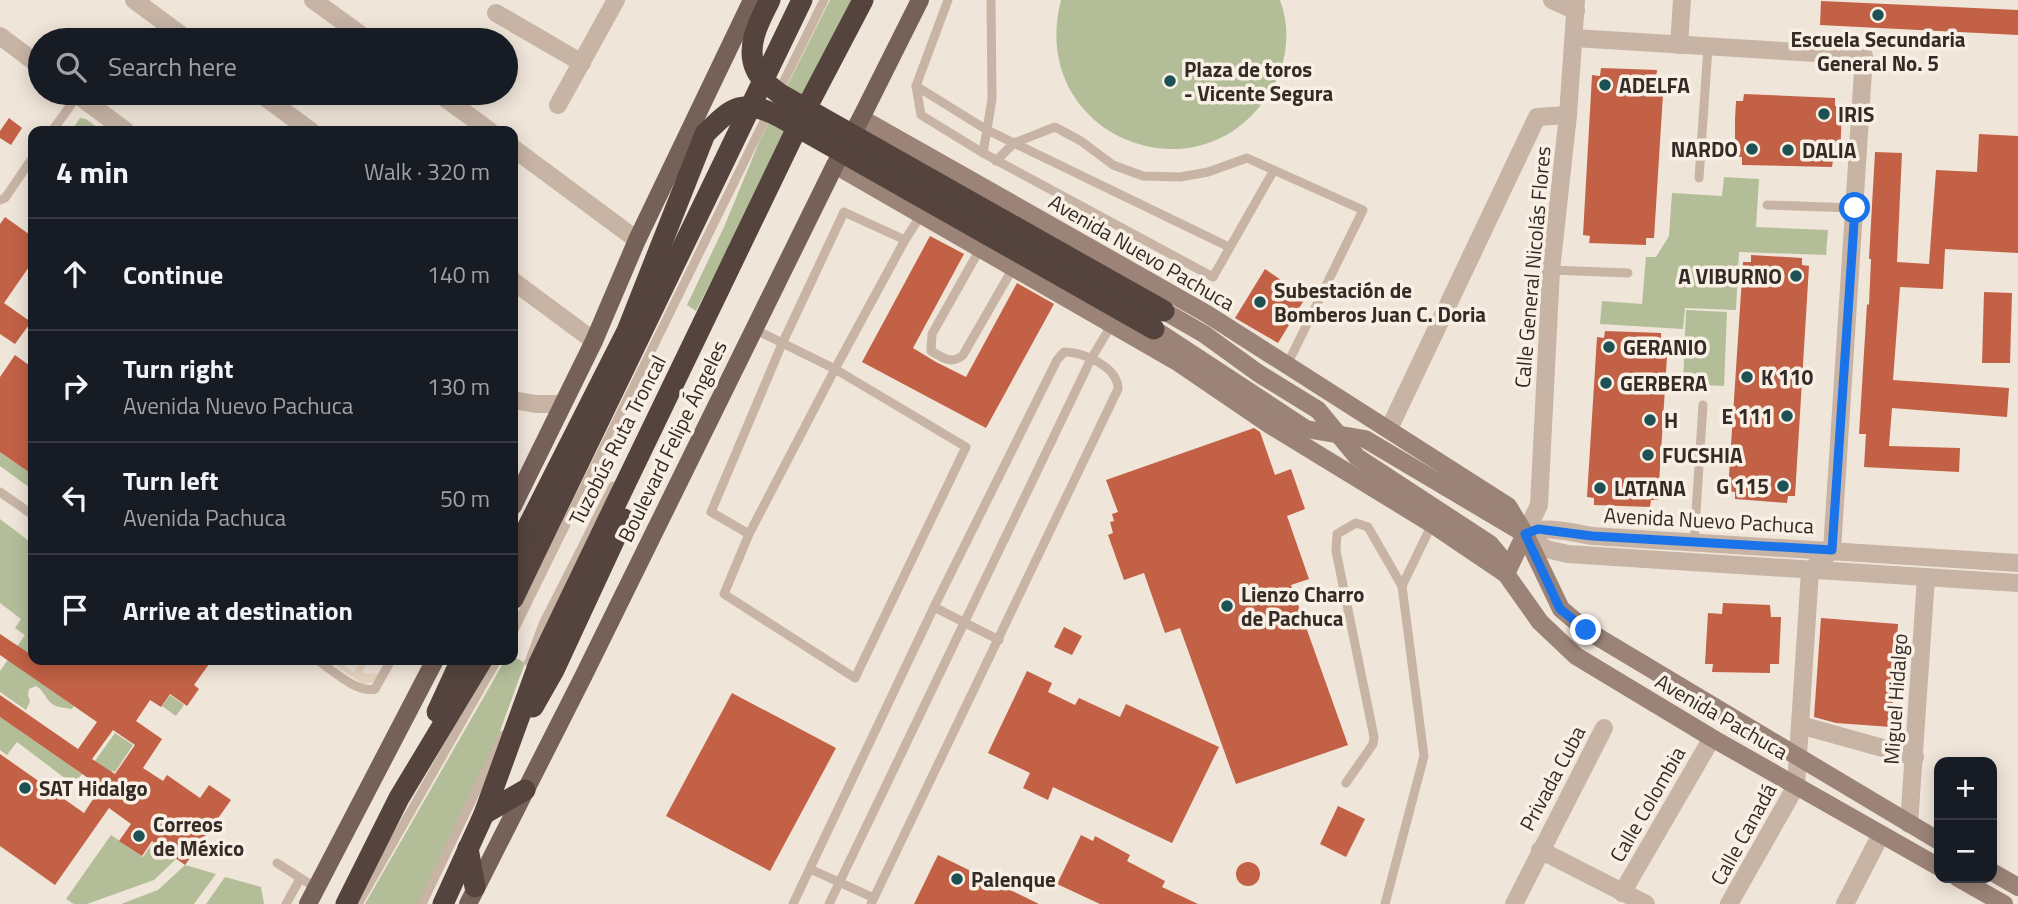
<!DOCTYPE html>
<meta charset="utf-8">
<style>
:root{--surface:#171b24;--page:#20242c;--text:#f1f3f6;--muted:#9ea1a6;--line:#363941}
body{margin:0;font-family:"Titillium Web",sans-serif;background:var(--page);color:var(--text)}
.controls{position:absolute;right:21px;bottom:21px;display:grid;overflow:hidden;border-radius:14px;box-shadow:0 4px 18px #0003}
.controls button{width:63px;height:63px;display:grid;place-items:center;padding:0;border:0;border-bottom:2px solid var(--line);background:var(--surface);color:var(--text);font:35px sans-serif}
.stop{position:absolute;width:21px;height:21px;margin:-16px;border:5px solid #1a73e8;border-radius:50%;background:#fff}
.stop.end{background:#1a73e8;border-color:#fff;box-shadow:0 2px 7px #0008}
.list{margin:0;padding:0;list-style:none}
h2{display:flex;justify-content:space-between;align-items:center;height:91px;margin:0;padding:0 28px;font-size:30px}
h2 small{font-size:23px;font-weight:400;color:var(--muted)}
.list li{display:grid;grid-template-columns:46px 1fr auto;gap:21px;align-items:center;box-sizing:border-box;height:112px;padding:0 28px;border-top:2px solid var(--line)}
.list b{display:block;font-size:26px;white-space:nowrap}
.list p{margin:0;font-size:23px;white-space:nowrap;color:var(--muted)}
.list em{font-size:23px;font-style:normal;color:var(--muted)}
.icon{flex:none;width:38px;height:38px;fill:none;stroke:currentColor;stroke-width:2;stroke-linecap:round;stroke-linejoin:round}
.map{position:relative;flex:none;width:2018px;height:904px;overflow:hidden}
.search{position:absolute;background:var(--surface);box-shadow:0 4px 18px #0003;left:28px;top:28px;width:490px;height:77px;display:flex;align-items:center;gap:18px;box-sizing:border-box;padding:0 24px;border-radius:38px;color:var(--muted);font-size:26px}
.panel{position:absolute;background:var(--surface);box-shadow:0 4px 18px #0003;left:28px;top:126px;width:490px;height:539px;border-radius:14px}
.map>svg:first-child{display:block}
</style>
<div class="map">
<svg width="2018" height="904" viewBox="0 0 2018 904">
<rect width="100%" height="100%" fill="#f0e5d9"/>
<!-- green -->
<g fill="#b3be99">
<path d="M830,0H854L696,311L687,305L724,227L760,140Z"/>
<path d="M1061,0H1280C1290,26 1288,58 1275,83C1209,209 1025,140 1061,0Z"/>
<path d="M80,118L86,119L102,131H71Z"/>
<path d="M1724,177L1759,179L1756,227L1828,230L1826,255L1739,252L1736,310L1685,308L1683,329L1600,324L1602,301L1642,304L1646,257H1656L1669,236L1672,193L1722,196Z"/>
<path d="M1686,310L1727,312L1724,386L1683,384Z"/>
<path d="M0,452L33,475V490L0,466Z"/>
<path d="M0,519L33,544V651L31,650L19,668L74,706L72,709C67,708 59,708 54,705C45,700 45,691 36,686L29,689L28,695L30,701L26,710L0,692V671L25,635L15,628L21,619L0,603Z"/>
<path d="M513,656L525,663L497,739L419,904H365L505,660H513Z"/>
<path d="M170,695L184,705L176,716L162,706Z"/>
<path d="M0,717L82,774L74,785L17,742L7,755L0,750Z"/>
<path d="M115,733L133,745L115,772L112,771L106,779L90,768Z"/>
<path d="M179,804L189,810L162,849L176,859L154,880L87,904H74L66,899L111,835L143,857Z"/>
<path d="M185,865L216,874L194,904H121L158,890Z"/>
<path d="M225,877L261,887L264,904H206Z"/>
</g>
<!-- plaza -->
<g fill="#e8d5c0">
<path d="M606,461L615,466L605,485L596,481Z"/>
<path d="M328,660H336L354,673L361,660H368L362,673L379,674L374,682L363,684Z"/>
</g>
<!-- building -->
<g fill="#c26145" fill-rule="evenodd">
<path d="M1821,1L2018,10V35L1820,25Z"/>
<path d="M1601,68L1657,70L1656,78H1664L1654,238H1646V245L1589,243L1590,236L1583,235L1592,75L1600,76Z"/>
<path d="M1744,94L1835,98V106H1842L1840,160H1833L1832,167L1742,165V157H1735V119L1736,101H1743Z"/>
<path d="M9,118L22,128L11,145L0,138V131Z"/>
<path d="M1979,134L2018,136V253L1945,249L1943,289L1900,287L1893,380L2009,388L2007,417L1892,408L1889,446L1960,448L1959,472L1864,467L1866,434H1859L1867,304L1869,305L1871,259H1869L1875,152L1902,153L1897,262L1929,264L1936,170L1977,172Z"/>
<path d="M5,217L33,237V261L4,303L31,322L15,344L0,334V224Z"/>
<path d="M930,236L964,254L913,348L936,362L966,377L1017,283L1054,304L986,428L862,362Z"/>
<path d="M1751,255L1802,258V265L1809,266L1795,496H1788L1787,503L1735,499V492L1728,491L1743,262H1751Z"/>
<path d="M1265,269L1306,297L1278,343L1235,318Z"/>
<path d="M1984,292L2012,293L2010,363H1982Z"/>
<path d="M1605,331L1661,333V340H1668L1658,500H1651L1650,507L1594,505V498L1587,497L1597,337L1604,338Z"/>
<path d="M15,355L33,368V475L0,452V377Z"/>
<path d="M1254,428L1260,432L1275,475L1291,469L1305,509L1287,516L1309,579L1291,585L1348,745L1236,784L1180,628L1165,633L1144,573L1124,580L1108,535L1113,533L1110,522L1114,521L1112,514L1118,512L1106,480Z"/>
<path d="M1723,603L1770,605L1771,617H1781L1779,664H1770V673L1712,672L1713,664H1705L1708,613L1722,614Z"/>
<path d="M1821,618L1898,624L1891,727L1836,723L1814,717Z"/>
<path d="M1064,627L1082,636L1072,655L1054,647Z"/>
<path d="M0,634L33,656V660H212L194,685L199,689L187,706L170,694L161,707L150,700L136,721L162,739L143,768L163,781L167,775L200,798L209,785L231,800L185,865L152,841L142,856L119,841L131,824L109,808L55,885L0,846V754L84,813L101,787L0,717V695L78,749L97,722L0,655ZM113,730L135,745L115,774L92,759Z"/>
<path d="M1027,671L1052,683L1048,692L1075,705L1079,698L1120,717L1126,704L1219,747L1172,843L1053,787L1048,800L1023,788L1030,773L988,753Z"/>
<path d="M732,693L836,748L770,871L666,816Z"/>
<path d="M1338,806L1365,819L1346,857L1320,844Z"/>
<path d="M1081,835L1093,841L1095,836L1130,855L1127,861L1165,881L1162,887L1198,904H1100L1057,884Z"/>
<path d="M938,855L1039,904H914Z"/>
<circle cx="1248" cy="874" r="12"/>
</g>
<g fill="none" stroke-linecap="round" stroke-linejoin="round">
<!-- lane -->
<g stroke="#c7b4a5" stroke-width="9">
<path d="M948,0L916,86L921,115L983,153L1213,277L1274,170"/>
<path d="M916,86L987,130L1229,247"/>
<path d="M778,93L824,0"/>
<path d="M52,131L78,95"/>
<path d="M983,153L992,99L991,0"/>
<path d="M996,161L1014,143L1055,127L1081,141L1113,165L1143,176L1180,177L1208,172L1247,158L1363,210L1287,365"/>
<path d="M1699,178L1708,47"/>
<path d="M0,200L5,198L33,157"/>
<path d="M1767,205L1855,208"/>
<path d="M905,240L844,212L782,344L711,512L749,534L724,594L855,678L966,447L835,369L905,240L921,215"/>
<path d="M980,249L932,334L931,351C943,358 952,365 963,355L1013,268"/>
<path d="M1551,270L1628,273"/>
<path d="M0,492L33,515"/>
<path d="M749,534L835,369L754,329"/>
<path d="M1694,542L1703,405"/>
<path d="M934,607L999,640"/>
<path d="M513,632L769,111"/>
<path d="M317,660C333,670 355,693 375,689L391,660"/>
<path d="M529,662L543,624L613,486"/>
<path d="M1346,783L1373,744L1374,737L1336,551L1337,534L1356,523L1368,527L1402,586"/>
<path d="M277,863L316,888"/>
<path d="M810,869L874,898"/>
<path d="M286,904L300,879"/>
<path d="M358,904L497,660"/>
<path d="M422,904L503,735"/>
<path d="M793,904L934,607L1057,360L1064,352C1084,352 1118,367 1118,389L871,904"/>
<path d="M829,904L1091,359L1112,324"/>
<path d="M1385,904L1424,756L1402,586L1432,524"/>
</g>
<!-- street -->
<g stroke="#c7b4a5" stroke-width="18">
<path d="M134,0L188,40"/>
<path d="M313,0L368,40"/>
<path d="M1552,0L1576,11"/>
<path d="M496,13L582,63"/>
<path d="M0,36L40,66"/>
<path d="M1574,38L1864,56L1832,550L1810,571"/>
<path d="M1679,45L1682,0"/>
<path d="M75,93L126,131"/>
<path d="M259,93L311,131"/>
<path d="M438,93L490,131"/>
<path d="M558,105L616,0"/>
<path d="M513,148L637,240"/>
<path d="M513,281L594,341"/>
<path d="M513,400L536,404H563"/>
<path d="M1389,429L1537,117L1568,115"/>
<path d="M1525,534L1539,505L1551,270L1568,115L1576,0"/>
<path d="M1525,534L1546,549L1568,554L2018,583"/>
<path d="M1525,534C1547,525 1569,532 1592,536L2018,563"/>
<path d="M1800,725L1915,757"/>
<path d="M1909,824L1926,578"/>
<path d="M1540,850L1646,904"/>
<path d="M1622,893L1712,738"/>
<path d="M1514,904L1604,728"/>
<path d="M1729,904L1796,786L1810,571"/>
<path d="M1845,904L1877,842"/>
</g>
<!-- secondary -->
<g stroke="#9b8377" stroke-width="18">
<path d="M861,118L1207,314L1508,506L1525,534L1561,609L1586,630L1939,841"/>
<path d="M835,165L1179,363L1270,425L1432,524L1506,574"/>
<path d="M1164,311L1204,334L1258,373L1318,410L1357,457L1490,544L1500,556L1506,574L1540,622L1576,656L1712,738L1939,867"/>
<path d="M1154,329L1306,429L1365,439L1525,534"/>
<path d="M1506,574L1525,534"/>
<path d="M1992,872L2018,887"/>
<path d="M1958,878L2004,904"/>
</g>
<!-- primary -->
<g stroke="#756158" stroke-width="18">
<path d="M513,506L594,341L637,240L752,0"/>
<path d="M308,904L435,660"/>
<path d="M468,904L583,677L835,165L861,118L920,0"/>
</g>
<!-- highway -->
<g stroke="#54443d" stroke-width="21">
<path d="M770,0C759,21 745,47 756,70C760,79 772,88 780,94L1164,311"/>
<path d="M513,556L627,331L705,134C733,106 742,98 780,117L1154,329"/>
<path d="M513,599L802,0"/>
<path d="M533,707L554,670L624,519"/>
<path d="M437,712L461,660"/>
<path d="M484,814L525,790"/>
<path d="M468,848L475,887"/>
<path d="M346,904L399,798L482,660"/>
<path d="M443,904L484,814L539,663L809,103L863,0"/>
</g>
</g>
<g fill="none" stroke-linecap="round" stroke-linejoin="round">
<!-- route -->
<path stroke="#1a73e8" stroke-width="9" d="M1586,630L1560,609L1525,534L1538,529L1592,536L1832,550L1855,208"/>
</g>
<!-- markers -->
<g fill="#1d5153" stroke="#f8efe5" stroke-width="2.5">
<circle cx="1878" cy="15" r="7"/>
<circle cx="1170" cy="81" r="7"/>
<circle cx="1605" cy="85" r="7"/>
<circle cx="1824" cy="114" r="7"/>
<circle cx="1752" cy="149" r="7"/>
<circle cx="1788" cy="150" r="7"/>
<circle cx="1796" cy="276" r="7"/>
<circle cx="1260" cy="302" r="7"/>
<circle cx="1609" cy="347" r="7"/>
<circle cx="1747" cy="377" r="7"/>
<circle cx="1606" cy="383" r="7"/>
<circle cx="1787" cy="416" r="7"/>
<circle cx="1650" cy="420" r="7"/>
<circle cx="1648" cy="455" r="7"/>
<circle cx="1783" cy="486" r="7"/>
<circle cx="1600" cy="488" r="7"/>
<circle cx="1227" cy="606" r="7"/>
<circle cx="25" cy="788" r="7"/>
<circle cx="139" cy="836" r="7"/>
<circle cx="957" cy="879" r="7"/>
</g>
<g text-anchor="middle" dominant-baseline="central" stroke-width="7" stroke-linejoin="round" paint-order="stroke">
<!-- poi labels -->
<g font-size="21" font-weight="bold" fill="#342a26" stroke="#f8efe5" text-anchor="start">
<text x="1878" y="39" text-anchor="middle">Escuela Secundaria<tspan x="1878" dy="24">General No. 5</tspan></text>
<text x="1184" y="69">Plaza de toros<tspan x="1184" dy="24">- Vicente Segura</tspan></text>
<text x="1619" y="85">ADELFA</text>
<text x="1838" y="114">IRIS</text>
<text x="1738" y="149" text-anchor="end">NARDO</text>
<text x="1802" y="150">DALIA</text>
<text x="1782" y="276" text-anchor="end">A VIBURNO</text>
<text x="1274" y="290">Subestación de<tspan x="1274" dy="24">Bomberos Juan C. Doria</tspan></text>
<text x="1623" y="347">GERANIO</text>
<text x="1761" y="377">K 110</text>
<text x="1620" y="383">GERBERA</text>
<text x="1773" y="416" text-anchor="end">E 111</text>
<text x="1664" y="420">H</text>
<text x="1662" y="455">FUCSHIA</text>
<text x="1769" y="486" text-anchor="end">G 115</text>
<text x="1614" y="488">LATANA</text>
<text x="1241" y="594">Lienzo Charro<tspan x="1241" dy="24">de Pachuca</tspan></text>
<text x="39" y="788">SAT Hidalgo</text>
<text x="153" y="824">Correos<tspan x="153" dy="24">de México</tspan></text>
<text x="971" y="879">Palenque</text>
</g>
<!-- street labels -->
<g font-size="21" fill="#342a26" stroke="#f8efe5">
<text transform="translate(1142 252) rotate(30)">Avenida Nuevo Pachuca</text>
<text transform="translate(1532 267) rotate(-85)">Calle General Nicolás Flores</text>
<text transform="translate(617 440) rotate(-63)">Tuzobús Ruta Troncal</text>
<text transform="translate(672 441) rotate(-64)">Boulevard Felipe Ángeles</text>
<text transform="translate(1709 520) rotate(3)">Avenida Nuevo Pachuca</text>
<text transform="translate(1895 699) rotate(-86)">Miguel Hidalgo</text>
<text transform="translate(1722 716) rotate(30)">Avenida Pachuca</text>
<text transform="translate(1552 778) rotate(-62)">Privada Cuba</text>
<text transform="translate(1647 804) rotate(-60)">Calle Colombia</text>
<text transform="translate(1743 834) rotate(-61)">Calle Canadá</text>
</g>
</g>
</svg>
<div class="controls">
<button>+</button>
<button>−</button>
</div>
<div class="stop" style="left:1855px;top:208px"></div>
<div class="stop end" style="left:1586px;top:630px"></div>
<div class="search"><svg class="icon" aria-label="search" viewBox="0 0 24 24"><circle cx="10" cy="10" r="6"/><path d="M15 15l6 6"/></svg>Search here</div>
<section class="panel">
<h2>4 min<small>Walk · 320 m</small></h2>
<ul class="list">
<li><svg class="icon" aria-label="ahead" viewBox="0 0 24 24"><path d="M12 20V5M6 11l6-6 6 6"/></svg><div><b>Continue</b></div><em>140 m</em></li>
<li><svg class="icon" aria-label="right" viewBox="0 0 24 24"><path d="M7 20v-9h11M14 6l5 5-5 5"/></svg><div><b>Turn right</b><p>Avenida Nuevo Pachuca</p></div><em>130 m</em></li>
<li><svg class="icon" aria-label="left" viewBox="0 0 24 24"><path d="M17 20v-9H6M10 6l-5 5 5 5"/></svg><div><b>Turn left</b><p>Avenida Pachuca</p></div><em>50 m</em></li>
<li><svg class="icon" aria-label="arrive" viewBox="0 0 24 24"><path d="M6 21V4h12l-3 4 3 4H6"/></svg><div><b>Arrive at destination</b></div></li>
</ul>
</section>
</div>
